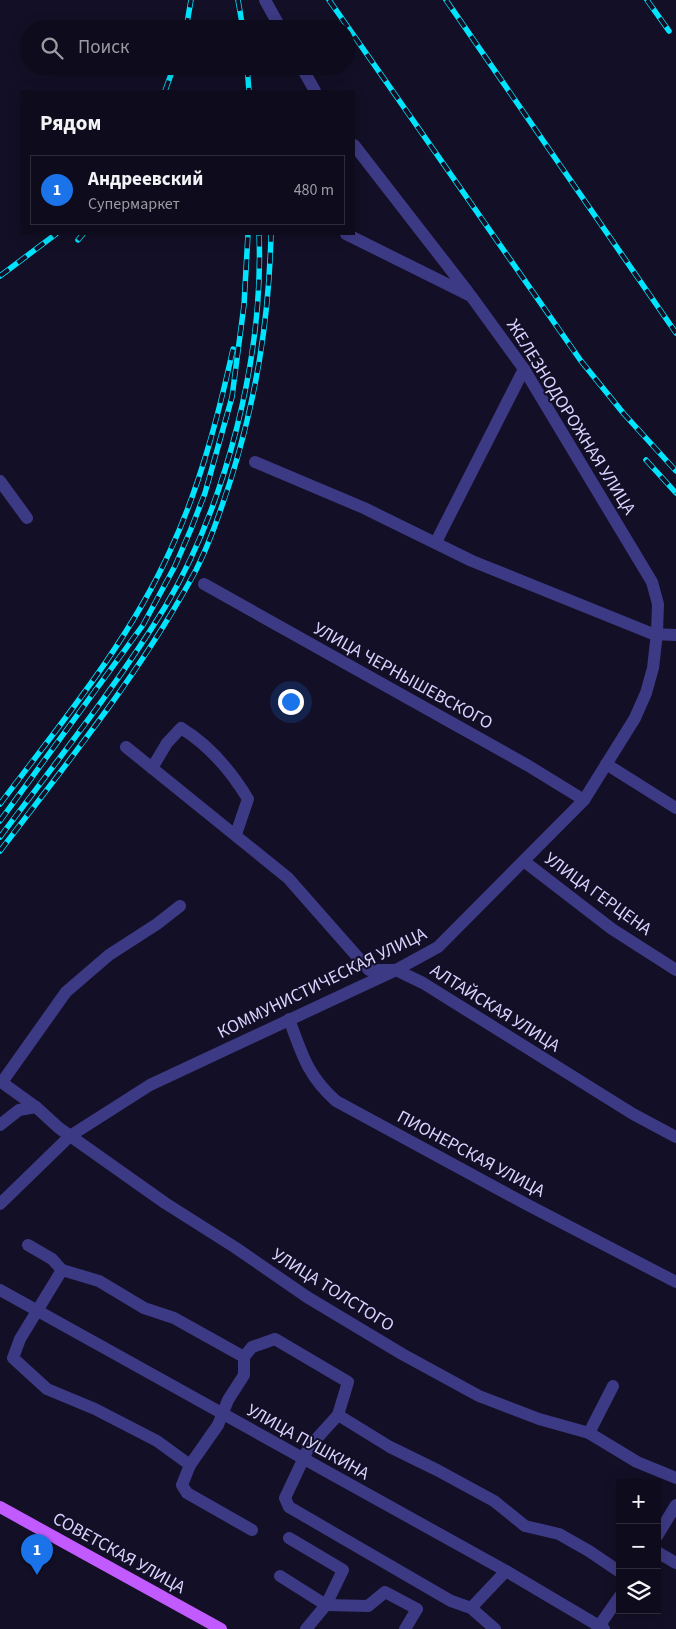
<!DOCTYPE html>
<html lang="ru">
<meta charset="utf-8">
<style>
:root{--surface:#0e0b1c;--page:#171425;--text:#f1f3f6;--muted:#9b9ba3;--line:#2e2b3b;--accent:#1a73e8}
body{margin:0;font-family:"Source Sans 3",sans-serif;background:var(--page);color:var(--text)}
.controls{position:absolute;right:15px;bottom:15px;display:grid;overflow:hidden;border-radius:0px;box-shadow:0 2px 12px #0003}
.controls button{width:45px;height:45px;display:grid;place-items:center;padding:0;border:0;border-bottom:1px solid var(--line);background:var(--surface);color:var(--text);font:25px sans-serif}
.you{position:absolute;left:290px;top:701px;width:18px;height:18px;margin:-12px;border:4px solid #fff;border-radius:50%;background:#1a73e8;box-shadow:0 0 0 8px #1a73e833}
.badge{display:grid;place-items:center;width:32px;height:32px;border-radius:50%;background:var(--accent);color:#fff;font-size:16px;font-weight:700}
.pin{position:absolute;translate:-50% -41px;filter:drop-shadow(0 1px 2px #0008)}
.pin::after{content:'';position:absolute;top:26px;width:18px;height:15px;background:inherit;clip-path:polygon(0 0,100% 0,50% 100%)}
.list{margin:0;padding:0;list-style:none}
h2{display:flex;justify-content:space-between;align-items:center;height:65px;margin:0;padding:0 20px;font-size:21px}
h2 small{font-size:16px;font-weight:400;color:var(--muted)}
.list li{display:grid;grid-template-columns:32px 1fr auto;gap:15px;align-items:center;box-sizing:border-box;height:70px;margin:0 10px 10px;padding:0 10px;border:1px solid var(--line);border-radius:0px}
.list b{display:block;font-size:19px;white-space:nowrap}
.list p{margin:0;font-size:16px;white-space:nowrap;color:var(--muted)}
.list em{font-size:16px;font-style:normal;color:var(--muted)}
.icon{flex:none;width:28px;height:28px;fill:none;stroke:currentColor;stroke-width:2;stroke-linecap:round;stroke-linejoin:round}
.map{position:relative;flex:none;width:676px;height:1629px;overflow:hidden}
.search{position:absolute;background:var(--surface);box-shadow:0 2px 12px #0003;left:20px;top:20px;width:335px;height:55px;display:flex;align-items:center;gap:12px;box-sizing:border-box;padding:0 18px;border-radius:28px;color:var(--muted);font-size:19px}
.panel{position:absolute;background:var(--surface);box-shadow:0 2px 12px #0003;left:20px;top:90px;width:335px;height:145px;border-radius:0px}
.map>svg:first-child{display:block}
</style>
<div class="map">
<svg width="676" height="1629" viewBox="0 0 676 1629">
<rect width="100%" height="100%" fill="#130f26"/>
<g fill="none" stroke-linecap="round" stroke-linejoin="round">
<!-- minor -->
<g stroke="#3d3a85" stroke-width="12">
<path d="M265,0L281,29"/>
<path d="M301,66L315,91"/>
<path d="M354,145L468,292"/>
<path d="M255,462L364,508L472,561L653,634L676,635"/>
<path d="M0,481L27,518"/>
<path d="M436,542L524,369"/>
<path d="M204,584L527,765L584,800"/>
<path d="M126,747L288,878L369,970H396L423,983L633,1114L676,1137"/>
<path d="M606,764L676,808"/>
<path d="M152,768L167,743L181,728C209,745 231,771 248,799L236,834"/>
<path d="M525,862L612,929L676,970"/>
<path d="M289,1019C302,1054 307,1075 336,1101L526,1204L676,1282"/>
<path d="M0,1081L36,1107L59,1128L165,1203L236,1248L307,1297L402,1354L479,1396L539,1419L589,1433L637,1462L676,1478"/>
<path d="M2,1082L66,992L109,955L157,924L180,906"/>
<path d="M0,1125L19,1110L36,1107"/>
<path d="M0,1204L70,1136L150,1085L396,970L438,947L584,800L635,718L646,693L653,668L657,633L658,604L652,582L524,369L471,296L346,234"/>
<path d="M28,1245L52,1259L62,1270"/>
<path d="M0,1290L506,1571L604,1629"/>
<path d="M338,1415L390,1447L437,1470L494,1501L525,1526L559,1534L589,1551L620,1572"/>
<path d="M589,1433L613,1386"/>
<path d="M190,1465L157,1441L95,1409L47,1389L13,1358L20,1339L62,1270L99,1281L144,1308L174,1318L244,1357"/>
<path d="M252,1530L187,1493L182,1485L190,1465L218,1425L228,1400L244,1375V1357L252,1347L275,1339L348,1382L338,1415L309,1447L285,1498L289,1507L451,1601L471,1608L495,1629"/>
<path d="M657,1536L676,1505"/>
<path d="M289,1538L343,1570L326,1605L368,1606L385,1592L417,1609L405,1629"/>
<path d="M657,1552L676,1563"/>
<path d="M280,1576L326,1605L306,1629"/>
<path d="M471,1608L506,1571"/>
<path d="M597,1629L620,1596"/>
</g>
<!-- major -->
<path stroke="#c25bff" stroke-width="12" d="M0,1507L221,1629"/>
<!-- rail casing -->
<g stroke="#00e5ff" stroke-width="5.5">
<g id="rail">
<path d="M238,0L243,29"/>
<path d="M329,0L581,361L624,414L676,471"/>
<path d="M446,0L676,333"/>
<path d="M647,0L669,31"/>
<path d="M186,29L191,0"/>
<path d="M247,66L249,91"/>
<path d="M165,91L174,66"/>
<path d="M78,240L83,234"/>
<path d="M0,276L56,234"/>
<path d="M646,460L676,493"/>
<path d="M0,804C61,723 128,643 170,551C200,486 218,417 233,349"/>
<path d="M0,821L143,625L175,566L191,529L205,493L232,397L244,305L248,234"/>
<path d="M0,837C56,762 116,687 165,607C227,503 264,354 259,234"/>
<path d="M0,851C69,760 142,671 196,570C210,542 220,512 230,482C256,399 269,321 271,234"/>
</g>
</g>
<!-- rail -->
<use href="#rail" stroke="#130f26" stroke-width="4" stroke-dasharray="11" stroke-linecap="butt"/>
</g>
<g text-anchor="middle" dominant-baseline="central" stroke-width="4" stroke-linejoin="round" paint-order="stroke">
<!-- street labels -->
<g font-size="18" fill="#d9d4ff" stroke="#130f26">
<text transform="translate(571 417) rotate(58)">ЖЕЛЕЗНОДОРОЖНАЯ УЛИЦА</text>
<text transform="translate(403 676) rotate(29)">УЛИЦА ЧЕРНЫШЕВСКОГО</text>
<text transform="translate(598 894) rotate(36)">УЛИЦА ГЕРЦЕНА</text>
<text transform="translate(322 983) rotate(-26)">КОММУНИСТИЧЕСКАЯ УЛИЦА</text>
<text transform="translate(495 1008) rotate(32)">АЛТАЙСКАЯ УЛИЦА</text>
<text transform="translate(471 1154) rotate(28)">ПИОНЕРСКАЯ УЛИЦА</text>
<text transform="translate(333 1290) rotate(32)">УЛИЦА ТОЛСТОГО</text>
<text transform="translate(308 1442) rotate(29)">УЛИЦА ПУШКИНА</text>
<text transform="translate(119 1553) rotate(29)">СОВЕТСКАЯ УЛИЦА</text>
</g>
</g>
</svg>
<div class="controls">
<button>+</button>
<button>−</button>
<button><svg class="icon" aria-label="layers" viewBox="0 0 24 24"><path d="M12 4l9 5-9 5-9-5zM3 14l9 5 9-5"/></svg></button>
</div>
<div class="you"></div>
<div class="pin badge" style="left:37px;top:1575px">1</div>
<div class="search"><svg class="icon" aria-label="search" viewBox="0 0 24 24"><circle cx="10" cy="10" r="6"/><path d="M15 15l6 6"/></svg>Поиск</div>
<section class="panel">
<h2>Рядом<small></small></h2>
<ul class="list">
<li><span class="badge">1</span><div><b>Андреевский</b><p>Супермаркет</p></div><em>480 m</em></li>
</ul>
</section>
</div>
